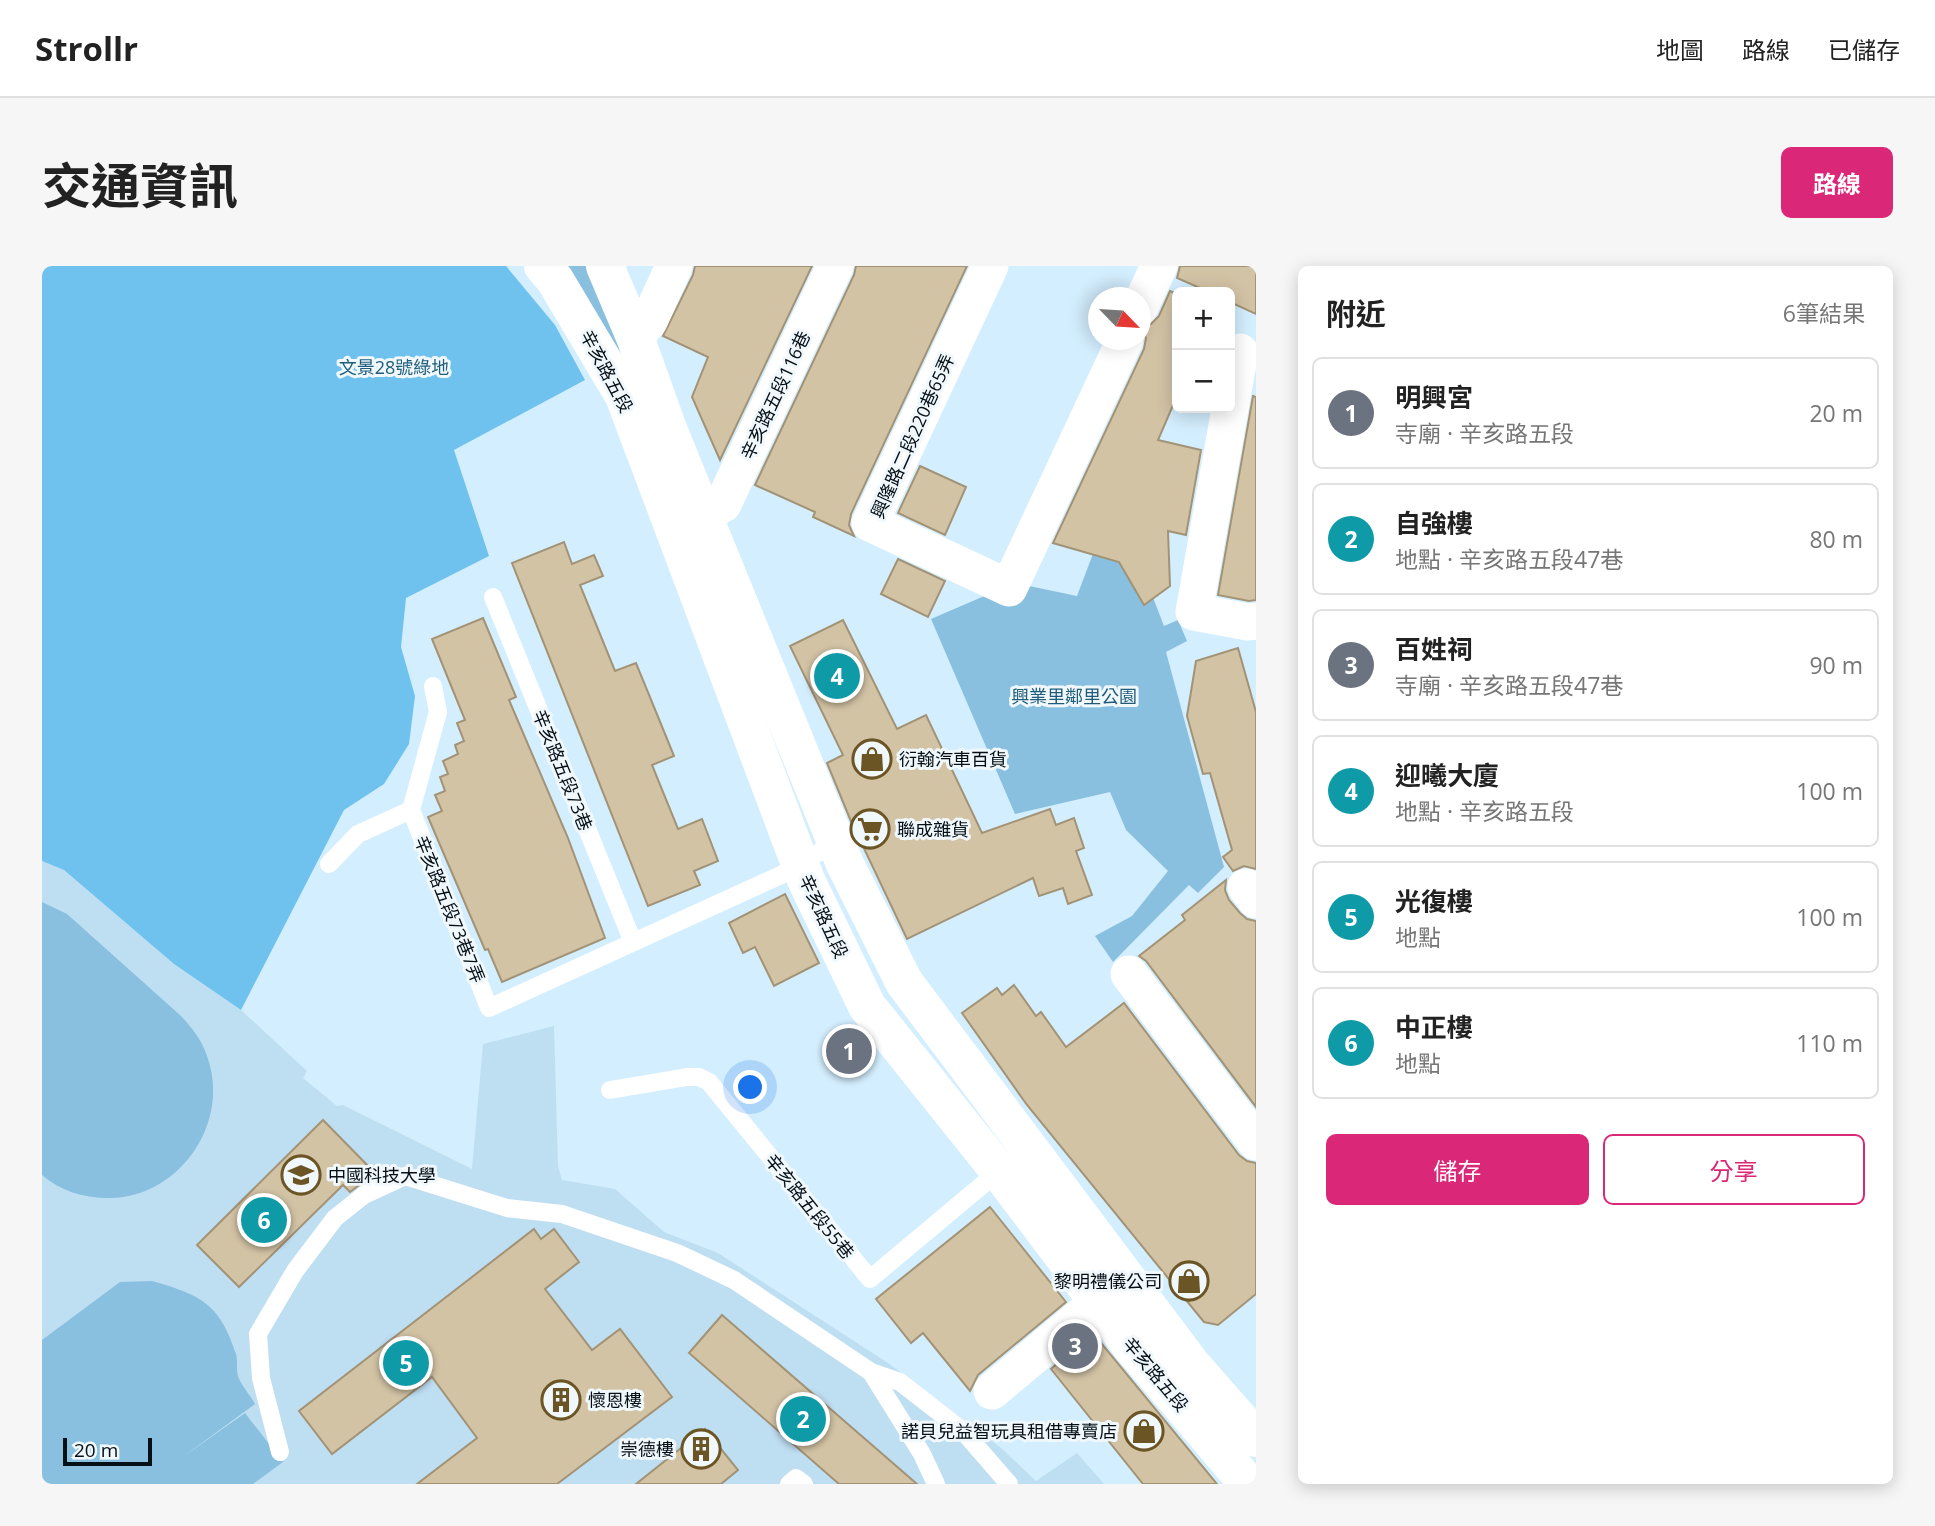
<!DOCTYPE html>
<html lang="zh-TW">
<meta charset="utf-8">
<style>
:root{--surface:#fff;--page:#f6f6f6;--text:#222;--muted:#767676;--line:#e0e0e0;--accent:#db2777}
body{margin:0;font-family:"Open Sans","Noto Sans TC",sans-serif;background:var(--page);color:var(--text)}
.controls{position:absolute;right:21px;top:21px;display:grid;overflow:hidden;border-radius:10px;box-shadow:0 4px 18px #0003}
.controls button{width:63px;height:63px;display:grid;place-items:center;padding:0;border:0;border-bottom:2px solid var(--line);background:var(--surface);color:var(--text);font:35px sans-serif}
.compass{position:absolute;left:1046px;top:21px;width:63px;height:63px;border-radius:50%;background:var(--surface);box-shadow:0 4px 18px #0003;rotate:115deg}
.scale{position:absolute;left:21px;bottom:18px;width:89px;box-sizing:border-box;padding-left:7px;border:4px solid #040f16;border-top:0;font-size:19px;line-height:24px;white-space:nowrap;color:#040f16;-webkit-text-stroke:5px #f1f8fc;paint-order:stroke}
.you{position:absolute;left:709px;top:822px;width:24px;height:24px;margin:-18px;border:5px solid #fff;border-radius:50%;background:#1a73e8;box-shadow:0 0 0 10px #1a73e833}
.badge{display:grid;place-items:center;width:46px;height:46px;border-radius:50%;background:var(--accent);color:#fff;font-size:23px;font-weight:700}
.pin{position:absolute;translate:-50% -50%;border:4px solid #fff;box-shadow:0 2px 7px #0006}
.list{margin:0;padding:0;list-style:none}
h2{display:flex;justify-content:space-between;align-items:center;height:91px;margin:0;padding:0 28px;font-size:30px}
h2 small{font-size:23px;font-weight:400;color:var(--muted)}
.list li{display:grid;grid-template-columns:46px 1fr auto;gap:21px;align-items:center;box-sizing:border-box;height:112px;margin:0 14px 14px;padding:0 14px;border:2px solid var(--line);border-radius:10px}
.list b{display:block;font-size:26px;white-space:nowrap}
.list p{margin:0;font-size:23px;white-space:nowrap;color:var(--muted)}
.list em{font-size:23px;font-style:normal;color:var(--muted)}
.actions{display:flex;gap:14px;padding:21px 28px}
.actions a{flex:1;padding:16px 0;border:2px solid var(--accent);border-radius:10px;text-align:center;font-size:24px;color:var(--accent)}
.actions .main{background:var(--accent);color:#fff}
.map{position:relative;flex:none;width:1214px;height:1218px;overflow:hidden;border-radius:10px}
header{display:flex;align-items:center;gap:42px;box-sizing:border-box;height:98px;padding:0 35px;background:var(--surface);border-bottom:2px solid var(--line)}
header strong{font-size:33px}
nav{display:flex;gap:38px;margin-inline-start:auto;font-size:24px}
.intro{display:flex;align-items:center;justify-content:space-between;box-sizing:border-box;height:168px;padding:0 42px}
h1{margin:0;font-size:49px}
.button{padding:18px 32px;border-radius:10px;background:var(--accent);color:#fff;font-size:24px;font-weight:700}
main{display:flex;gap:42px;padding:0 42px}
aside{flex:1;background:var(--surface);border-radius:10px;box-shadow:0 4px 18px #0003}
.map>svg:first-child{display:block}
</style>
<header>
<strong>Strollr</strong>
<nav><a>地圖</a><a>路線</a><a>已儲存</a></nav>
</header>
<div class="intro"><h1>交通資訊</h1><a class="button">路線</a></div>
<main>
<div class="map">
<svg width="1214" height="1218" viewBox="0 0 1214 1218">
<rect width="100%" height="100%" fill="#d3eefe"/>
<!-- built -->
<path fill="#bedef2" d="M0,595L22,604L132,698L199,744L265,805L261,812L295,840L301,839L430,903L441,778L512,760L516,900L520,914L573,923L622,966L676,987L846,1097L959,1182L994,1215L1035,1187L1062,1218H0Z"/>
<!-- green -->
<g fill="#89c0df">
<path d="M519,0H545L588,106Z"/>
<path d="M1090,277L1122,360L1136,354L1145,375L1124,386L1182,601L1156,627L1147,619L1071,696L1053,670L1090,650L1126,605L1084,564L1068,526L973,548L889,353L947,328L987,320L1035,330L1052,285Z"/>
<path d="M0,636L25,648L139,750C150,762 160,774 165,790C190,858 135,934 64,932C39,931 19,925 0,909Z"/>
<path d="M110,1015C159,1029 178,1038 194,1088C196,1096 194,1103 196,1110C199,1119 208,1129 213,1138L138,1193L203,1147L241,1196L211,1218H0V1074L78,1016Z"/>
</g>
<!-- forest -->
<path fill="#70c2ee" d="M0,0H464L513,59L543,114L412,184L447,290L364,332L359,381L373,430L367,478L342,518L302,544L199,744L132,698L22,604L0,595Z"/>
<!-- building -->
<g fill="#d3c3a5" stroke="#a39376" stroke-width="2">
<path d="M653,0H770L678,194L650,131L666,91L621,70L651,9Z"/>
<path d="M814,0H925L809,248L807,259L812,270L771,251L773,246L713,219L812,9Z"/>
<path d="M1138,0H1214V48L1188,36V26H1167L1135,12Z"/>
<path d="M1128,25L1135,28V130L1116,174L1159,184L1144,269L1126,265L1128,320L1102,339L1077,296L1011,277L1102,83L1104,72L1100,62L1109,58L1117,50Z"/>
<path d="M1211,130L1214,131V334L1207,335L1176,329Z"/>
<path d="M878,200L924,221L903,269L856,247Z"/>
<path d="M522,276L530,298L552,289L561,310L538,319L573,405L594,397L621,463L632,490L610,499L636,563L660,553L676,595L652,605L658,619L606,640L470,297Z"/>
<path d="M856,293L903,315L886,351L839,328Z"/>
<path d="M441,352L474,431L467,434L526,572L563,672L460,716L446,683L443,684L386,551L400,545L393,529L403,525L398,511L406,508L401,495L416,488L413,479L422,475L415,457L423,454L390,373Z"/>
<path d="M801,354L855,463L884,449L940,567L1008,543L1014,559L1032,552L1042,582L1034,585L1050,629L1026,638L1021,622L997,630L991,612L865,673L808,553L785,497L801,489L748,380Z"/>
<path d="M1196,382L1214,446V603L1202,600L1191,605L1181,591L1190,584L1168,507L1161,508L1145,450L1154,395Z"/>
<path d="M1184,614L1183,624L1187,634L1198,647L1205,653L1214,655V841L1104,695L1097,690L1143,654L1140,649Z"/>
<path d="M743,628L777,697L732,720L713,681L701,687L687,657Z"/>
<path d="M972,719L994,750L999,746L1024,781L1082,737L1197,889L1205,895L1214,897V1028L1176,1059L1162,1056L1135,1023L985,839L920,747L955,722L960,729Z"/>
<path d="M281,854L333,907L308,926L301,919L197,1021L155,979Z"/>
<path d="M948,941L1024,1036L936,1109L928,1125L881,1067L869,1077L834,1033Z"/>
<path d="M492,963L499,973L512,963L537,996L503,1023L550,1084L578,1063L630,1131L515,1218H375L435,1172L390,1111L290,1188L257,1145Z"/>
<path d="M680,1049L875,1218H797L647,1087Z"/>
<path d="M1050,1068L1055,1072L1175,1218H1101L1009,1103Z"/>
<path d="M663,1163L696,1204L679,1218H594Z"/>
</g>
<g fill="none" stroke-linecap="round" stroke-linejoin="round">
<!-- service -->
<g stroke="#fff" stroke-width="18">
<path d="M451,331L591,676"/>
<path d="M391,420L396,446L369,544L447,742L739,609L794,576"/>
<path d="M287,598L316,568L369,544"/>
<path d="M568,824L645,811H657L667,816L828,1013L957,905"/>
<path d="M829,1106L858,1116L921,1165L967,1218"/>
<path d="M238,1186L219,1112L216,1068L253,1005L293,952L322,929L363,910L465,942L520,948L635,987L692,1014L829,1106L880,1188L894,1218"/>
<path d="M747,1218L754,1212L762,1218"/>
</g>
<!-- minor -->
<g stroke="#fff" stroke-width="37">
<path d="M948,0L828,257L967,322L1083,74"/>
<path d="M1098,41L1117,0"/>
<path d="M593,71L607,55L632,0"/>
<path d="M1198,86L1152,346L1206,356L1214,355"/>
<path d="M662,248L681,238L793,0"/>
<path d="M1204,621L1214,634"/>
<path d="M1087,708L1214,876"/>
<path d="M950,1125L1056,1036"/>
</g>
<!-- secondary -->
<g stroke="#fff" stroke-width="38">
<path d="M501,0L513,14L582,130L764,614L825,740L957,905L1089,1080L1206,1218"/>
<path d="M563,0L593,71L626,163L803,598L862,716L1149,1098L1214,1172"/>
</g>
</g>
<!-- icons -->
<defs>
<g id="shop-ring" transform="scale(2.0125)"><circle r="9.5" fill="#f1f8fc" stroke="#6c5525" stroke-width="1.5"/><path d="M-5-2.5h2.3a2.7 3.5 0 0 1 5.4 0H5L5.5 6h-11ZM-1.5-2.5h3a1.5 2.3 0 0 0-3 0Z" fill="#6c5525"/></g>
<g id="supermarket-ring" transform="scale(2.0125)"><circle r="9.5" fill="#f1f8fc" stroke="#6c5525" stroke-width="1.5"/><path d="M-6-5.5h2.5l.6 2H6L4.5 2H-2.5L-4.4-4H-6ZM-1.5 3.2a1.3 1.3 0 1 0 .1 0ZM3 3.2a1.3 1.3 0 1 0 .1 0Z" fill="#6c5525"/></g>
<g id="university-ring" transform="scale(2.0125)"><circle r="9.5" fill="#f1f8fc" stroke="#6c5525" stroke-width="1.5"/><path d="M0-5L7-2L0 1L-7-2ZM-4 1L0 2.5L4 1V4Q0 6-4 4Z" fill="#6c5525"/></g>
<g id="building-ring" transform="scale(2.0125)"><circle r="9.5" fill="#f1f8fc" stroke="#6c5525" stroke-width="1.5"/><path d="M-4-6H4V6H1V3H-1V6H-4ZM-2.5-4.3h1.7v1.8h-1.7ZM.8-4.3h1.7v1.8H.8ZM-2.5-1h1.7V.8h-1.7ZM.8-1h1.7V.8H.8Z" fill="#6c5525"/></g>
</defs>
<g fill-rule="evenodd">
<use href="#shop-ring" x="830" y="493"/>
<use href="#supermarket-ring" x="828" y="563"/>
<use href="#university-ring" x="259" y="909"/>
<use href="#shop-ring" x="1147" y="1015"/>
<use href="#building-ring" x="519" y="1134"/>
<use href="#shop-ring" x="1102" y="1165"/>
<use href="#building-ring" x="659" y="1183"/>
</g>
<g text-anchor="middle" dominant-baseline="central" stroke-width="6" stroke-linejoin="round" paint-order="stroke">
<!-- park labels -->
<g font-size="18" fill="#1e5c7a" stroke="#f1f8fc">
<text x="352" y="101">文景28號綠地</text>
<text x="1032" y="430">興業里鄰里公園</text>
</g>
<!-- street labels -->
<g font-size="18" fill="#040f16" stroke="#f1f8fc">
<text transform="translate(565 105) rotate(62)">辛亥路五段</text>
<text transform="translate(733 129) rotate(-65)">辛亥路五段116巷</text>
<text transform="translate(870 170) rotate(-66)">興隆路二段220巷65弄</text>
<text transform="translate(521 504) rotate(68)">辛亥路五段73巷</text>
<text transform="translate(408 643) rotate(68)">辛亥路五段73巷7弄</text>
<text transform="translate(782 650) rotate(65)">辛亥路五段</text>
<text transform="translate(768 940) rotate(51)">辛亥路五段55巷</text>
<text transform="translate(1114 1108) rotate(50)">辛亥路五段</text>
</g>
<!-- poi labels -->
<g font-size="18" fill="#040f16" stroke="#f1f8fc" text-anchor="start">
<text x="857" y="493">衍翰汽車百貨</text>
<text x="855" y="563">聯成雜貨</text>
<text x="286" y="909">中國科技大學</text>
<text x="1120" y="1015" text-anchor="end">黎明禮儀公司</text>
<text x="546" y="1134">懷恩樓</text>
<text x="1075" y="1165" text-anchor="end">諾貝兒益智玩具租借專賣店</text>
<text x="632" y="1183" text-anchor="end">崇德樓</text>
</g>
</g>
</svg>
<div class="controls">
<button>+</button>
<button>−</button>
</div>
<svg class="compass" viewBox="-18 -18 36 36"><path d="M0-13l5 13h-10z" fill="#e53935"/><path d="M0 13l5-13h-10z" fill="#767676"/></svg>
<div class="scale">20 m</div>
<div class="you"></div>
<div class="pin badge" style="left:807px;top:785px;background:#6b7280">1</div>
<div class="pin badge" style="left:761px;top:1153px;background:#0f9aa8">2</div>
<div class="pin badge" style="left:1033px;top:1080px;background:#6b7280">3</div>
<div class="pin badge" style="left:795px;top:410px;background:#0f9aa8">4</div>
<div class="pin badge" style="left:364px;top:1097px;background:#0f9aa8">5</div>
<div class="pin badge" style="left:222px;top:954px;background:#0f9aa8">6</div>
</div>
<aside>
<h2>附近<small>6筆結果</small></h2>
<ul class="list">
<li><span class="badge" style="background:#6b7280">1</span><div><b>明興宮</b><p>寺廟 · 辛亥路五段</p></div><em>20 m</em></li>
<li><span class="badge" style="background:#0f9aa8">2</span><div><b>自強樓</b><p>地點 · 辛亥路五段47巷</p></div><em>80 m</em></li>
<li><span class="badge" style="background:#6b7280">3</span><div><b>百姓祠</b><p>寺廟 · 辛亥路五段47巷</p></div><em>90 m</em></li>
<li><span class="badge" style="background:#0f9aa8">4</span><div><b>迎曦大廈</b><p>地點 · 辛亥路五段</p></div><em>100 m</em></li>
<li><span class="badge" style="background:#0f9aa8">5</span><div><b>光復樓</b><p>地點</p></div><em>100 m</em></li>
<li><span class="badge" style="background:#0f9aa8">6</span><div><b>中正樓</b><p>地點</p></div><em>110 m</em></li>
</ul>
<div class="actions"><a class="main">儲存</a><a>分享</a></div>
</aside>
</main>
